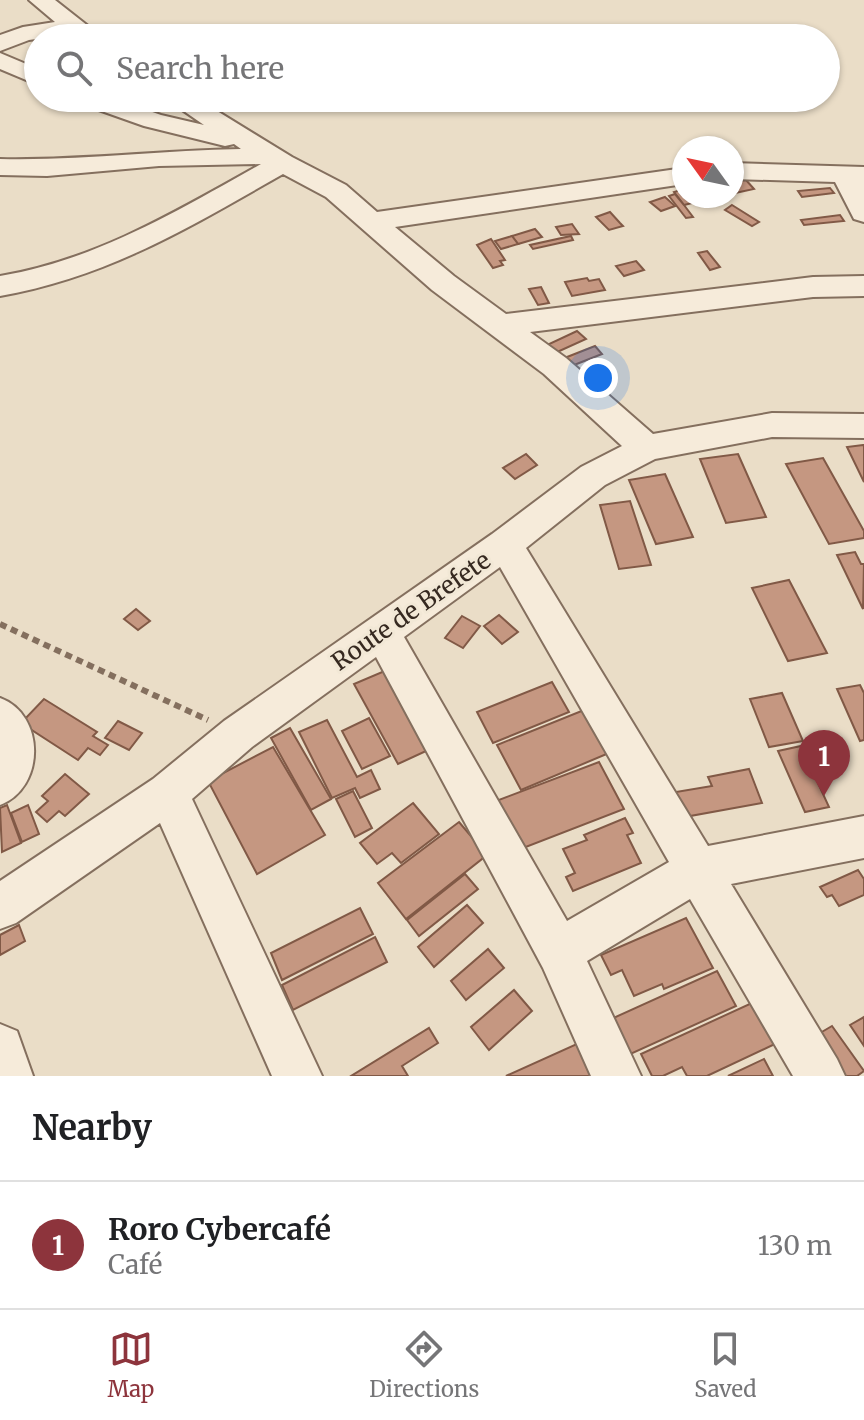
<!DOCTYPE html>
<meta charset="utf-8">
<style>
:root{--surface:#fff;--page:#f2f2f2;--text:#202124;--muted:#757577;--line:#e0e0e0;--accent:#8d343c}
body{margin:0;font-family:Merriweather,serif;background:var(--page);color:var(--text)}
.compass{position:absolute;left:672px;top:136px;width:72px;height:72px;border-radius:50%;background:var(--surface);box-shadow:0 2px 6px #0004;rotate:303deg}
.you{position:absolute;left:598px;top:378px;width:28px;height:28px;margin:-20px;border:6px solid #fff;border-radius:50%;background:#1a73e8;box-shadow:0 0 0 12px #1a73e833}
.badge{display:grid;place-items:center;width:52px;height:52px;border-radius:50%;background:var(--accent);color:#fff;font-size:26px;font-weight:700}
.pin{position:absolute;translate:-50% -66px;filter:drop-shadow(0 2px 4px #0008)}
.pin::after{content:'';position:absolute;top:42px;width:28px;height:24px;background:inherit;clip-path:polygon(0 0,100% 0,50% 100%)}
.list{margin:0;padding:0;list-style:none}
h2{display:flex;justify-content:space-between;align-items:center;height:104px;margin:0;padding:0 32px;font-size:34px}
h2 small{font-size:26px;font-weight:400;color:var(--muted)}
.list li{display:grid;grid-template-columns:52px 1fr auto;gap:24px;align-items:center;box-sizing:border-box;height:128px;padding:0 32px;border-top:2px solid var(--line)}
.list b{display:block;font-size:30px;white-space:nowrap}
.list p{margin:0;font-size:26px;white-space:nowrap;color:var(--muted)}
.list em{font-size:26px;font-style:normal;color:var(--muted)}
.icon{flex:none;width:44px;height:44px;fill:none;stroke:currentColor;stroke-width:2;stroke-linecap:round;stroke-linejoin:round}
.map{position:relative;flex:none;width:864px;height:1076px;overflow:hidden}
.search{position:absolute;background:var(--surface);box-shadow:0 2px 6px #0004;left:24px;right:24px;top:24px;height:88px;display:flex;align-items:center;gap:20px;box-sizing:border-box;padding:0 28px;border-radius:44px;color:var(--muted);font-size:30px}
.sheet{height:232px;background:var(--surface)}
nav{display:flex;justify-content:space-around;align-items:center;box-sizing:border-box;height:112px;border-top:2px solid var(--line);background:var(--surface);font-size:22px;color:var(--muted)}
nav a{display:grid;justify-items:center;gap:4px}
nav .on{color:var(--accent)}
.map>svg:first-child{display:block}
</style>
<div class="map">
<svg width="864" height="1076" viewBox="0 0 864 1076">
<rect width="100%" height="100%" fill="#eaddc7"/>
<!-- building -->
<g fill="#c59781" stroke="#815946" stroke-width="2">
<path d="M746,180L754,189L735,193L732,182Z"/>
<path d="M830,188L834,193L802,197L798,191Z"/>
<path d="M684,189V196H691L696,202L684,205L674,192Z"/>
<path d="M675,194L684,205L693,217L686,218L669,196Z"/>
<path d="M665,197L675,206L661,211L650,202Z"/>
<path d="M732,205L759,222L752,226L725,210Z"/>
<path d="M610,212L620,223L623,226L609,230L596,217Z"/>
<path d="M840,215L844,221L804,225L801,220Z"/>
<path d="M572,224L579,234L561,235L556,227Z"/>
<path d="M535,229L542,237L518,244L512,236Z"/>
<path d="M512,236L518,244L501,249L495,241Z"/>
<path d="M571,236L573,240L533,249L530,245Z"/>
<path d="M491,239L505,260L500,261L503,265L493,268L477,245Z"/>
<path d="M707,251L720,267L710,270L698,253Z"/>
<path d="M636,261L644,270L624,276L616,266Z"/>
<path d="M587,278L589,281L599,279L605,290L572,296L565,282Z"/>
<path d="M541,287L549,303L538,305L529,289Z"/>
<path d="M577,331L586,339L555,353L547,345Z"/>
<path d="M595,346L602,354L569,367L562,359Z"/>
<path d="M863,445H864V482L847,447Z"/>
<path d="M526,454L537,465L515,479L503,468Z"/>
<path d="M738,454L766,517L726,523L700,459Z"/>
<path d="M823,458L864,531V538L829,544L786,464Z"/>
<path d="M665,474L693,537L656,544L629,480Z"/>
<path d="M630,501L651,565L619,569L600,505Z"/>
<path d="M855,552L861,564H864L863,609L837,555Z"/>
<path d="M789,580L827,653L788,661L752,588Z"/>
<path d="M136,609L150,621L138,630L124,619Z"/>
<path d="M499,615L518,632L502,644L484,626Z"/>
<path d="M462,616L480,626L463,648L445,638Z"/>
<path d="M394,667L439,745L398,764L354,684Z"/>
<path d="M552,682L569,712L493,743L477,712Z"/>
<path d="M860,685L864,693V740L860,741L837,689Z"/>
<path d="M782,693L803,741L769,747L750,699Z"/>
<path d="M44,699L97,732L93,736L108,745L100,755L88,748L78,760L21,723Z"/>
<path d="M584,710L609,753L521,790L497,745Z"/>
<path d="M369,718L390,756L362,769L342,731Z"/>
<path d="M327,720L357,777L371,770L380,789L360,798L355,788L332,798L299,732Z"/>
<path d="M118,721L142,733L129,750L105,738Z"/>
<path d="M290,728L331,799L311,810L271,738Z"/>
<path d="M801,746L829,807L805,812L778,751Z"/>
<path d="M273,747L325,835L257,874L208,781Z"/>
<path d="M599,762L624,809L518,850L496,801Z"/>
<path d="M749,769L762,803L679,818L670,793L712,786L708,777Z"/>
<path d="M65,774L89,794L65,816L59,811L47,822L36,812L48,801L42,796Z"/>
<path d="M353,791L372,828L355,837L336,799Z"/>
<path d="M413,803L439,834L401,863L392,853L377,864L360,843Z"/>
<path d="M7,805L21,843L2,852L0,808Z"/>
<path d="M28,805L39,834L22,842L11,813Z"/>
<path d="M625,818L633,833L627,835L641,863L573,891L566,877L575,873L563,849L587,840L584,835Z"/>
<path d="M459,822L487,855L406,919L378,883Z"/>
<path d="M858,870L864,879V895L839,906L832,895L827,897L820,887Z"/>
<path d="M465,874L478,889L419,936L407,920Z"/>
<path d="M467,905L483,923L434,967L418,947Z"/>
<path d="M360,908L373,934L282,980L271,953Z"/>
<path d="M686,918L713,968L664,989L662,984L634,996L622,970L611,975L601,955Z"/>
<path d="M19,925L25,941L0,955V935Z"/>
<path d="M375,937L387,962L293,1010L282,985Z"/>
<path d="M488,949L504,968L466,1000L451,981Z"/>
<path d="M717,971L736,1006L615,1061L598,1025Z"/>
<path d="M514,990L532,1011L489,1050L471,1027Z"/>
<path d="M754,1002L777,1043L707,1076H687L682,1067L663,1076H652L641,1054Z"/>
<path d="M864,1017V1046L850,1025Z"/>
<path d="M832,1026L864,1071L857,1076H843L815,1036Z"/>
<path d="M429,1028L438,1043L402,1066L408,1076H351Z"/>
<path d="M579,1043L594,1076H506Z"/>
<path d="M764,1059L773,1076H728Z"/>
</g>
<g fill="none" stroke-linecap="round" stroke-linejoin="round">
<!-- minor casing -->
<g stroke="#846f5e" stroke-width="4">
<g id="minor">
<path d="M29,0H55L97,33L93,38H77L71,34L29,40L0,51V35L23,27L55,22Z"/>
<path d="M0,53L38,69V85L0,69Z"/>
<path d="M75,98H112L161,115L204,125L165,98H196L292,157L346,185L377,212L684,168V184L395,227L454,276L506,314L813,277L864,276V296L813,297L530,332L566,358L653,434L772,413L864,414V438L772,437L655,459L605,485L526,548L708,846L864,816V858L731,884L837,1059L845,1076H793L690,899L587,961L641,1076H591L543,968L376,657L252,747L192,799L322,1076H272L160,823L16,923L0,929V881L153,779L224,721L492,534L581,467L622,446L544,374L432,290L326,197L283,174C190,227 108,277 0,296V276C96,260 177,211 261,164L159,166L47,176L0,175V159C80,161 161,150 241,149L234,144L225,146L144,126L79,103ZM500,567L669,862L567,921L404,637Z"/>
<path d="M732,163L864,167V222L854,219L835,182L732,179Z"/>
<path d="M0,698C46,715 45,788 0,805Z"/>
<path d="M0,1024L17,1031L33,1076H0Z"/>
</g>
</g>
<!-- path -->
<path stroke="#846f5e" stroke-width="6" stroke-dasharray="7 5" stroke-linecap="butt" d="M0,624L208,720"/>
<!-- minor -->
<use href="#minor" fill="#f6ebda" fill-rule="evenodd"/>
</g>
<g text-anchor="middle" dominant-baseline="central" stroke-width="6" stroke-linejoin="round" paint-order="stroke">
<!-- street labels -->
<g font-size="24" fill="#362920" stroke="#f2e8d6">
<text transform="translate(411 611) rotate(-35)">Route de Brefete</text>
</g>
</g>
</svg>
<svg class="compass" viewBox="-18 -18 36 36"><path d="M0-13l5 13h-10z" fill="#e53935"/><path d="M0 13l5-13h-10z" fill="#757577"/></svg>
<div class="you"></div>
<div class="pin badge" style="left:824px;top:796px">1</div>
<div class="search"><svg class="icon" aria-label="search" viewBox="0 0 24 24"><circle cx="10" cy="10" r="6"/><path d="M15 15l6 6"/></svg>Search here</div>
</div>
<section class="sheet">
<h2>Nearby<small></small></h2>
<ul class="list">
<li><span class="badge">1</span><div><b>Roro Cybercafé</b><p>Café</p></div><em>130 m</em></li>
</ul>
</section>
<nav>
<a class="on"><svg class="icon" aria-label="map" viewBox="0 0 24 24"><path d="M3 6l6-2 6 2 6-2v14l-6 2-6-2-6 2zM9 4v14M15 6v14"/></svg>Map</a>
<a><svg class="icon" aria-label="directions" viewBox="0 0 24 24"><path d="M12 3l9 9-9 9-9-9zM9 14v-3h6M13 9l2 2-2 2"/></svg>Directions</a>
<a><svg class="icon" aria-label="saved" viewBox="0 0 24 24"><path d="M7 4h10v16l-5-4-5 4z"/></svg>Saved</a>
</nav>
